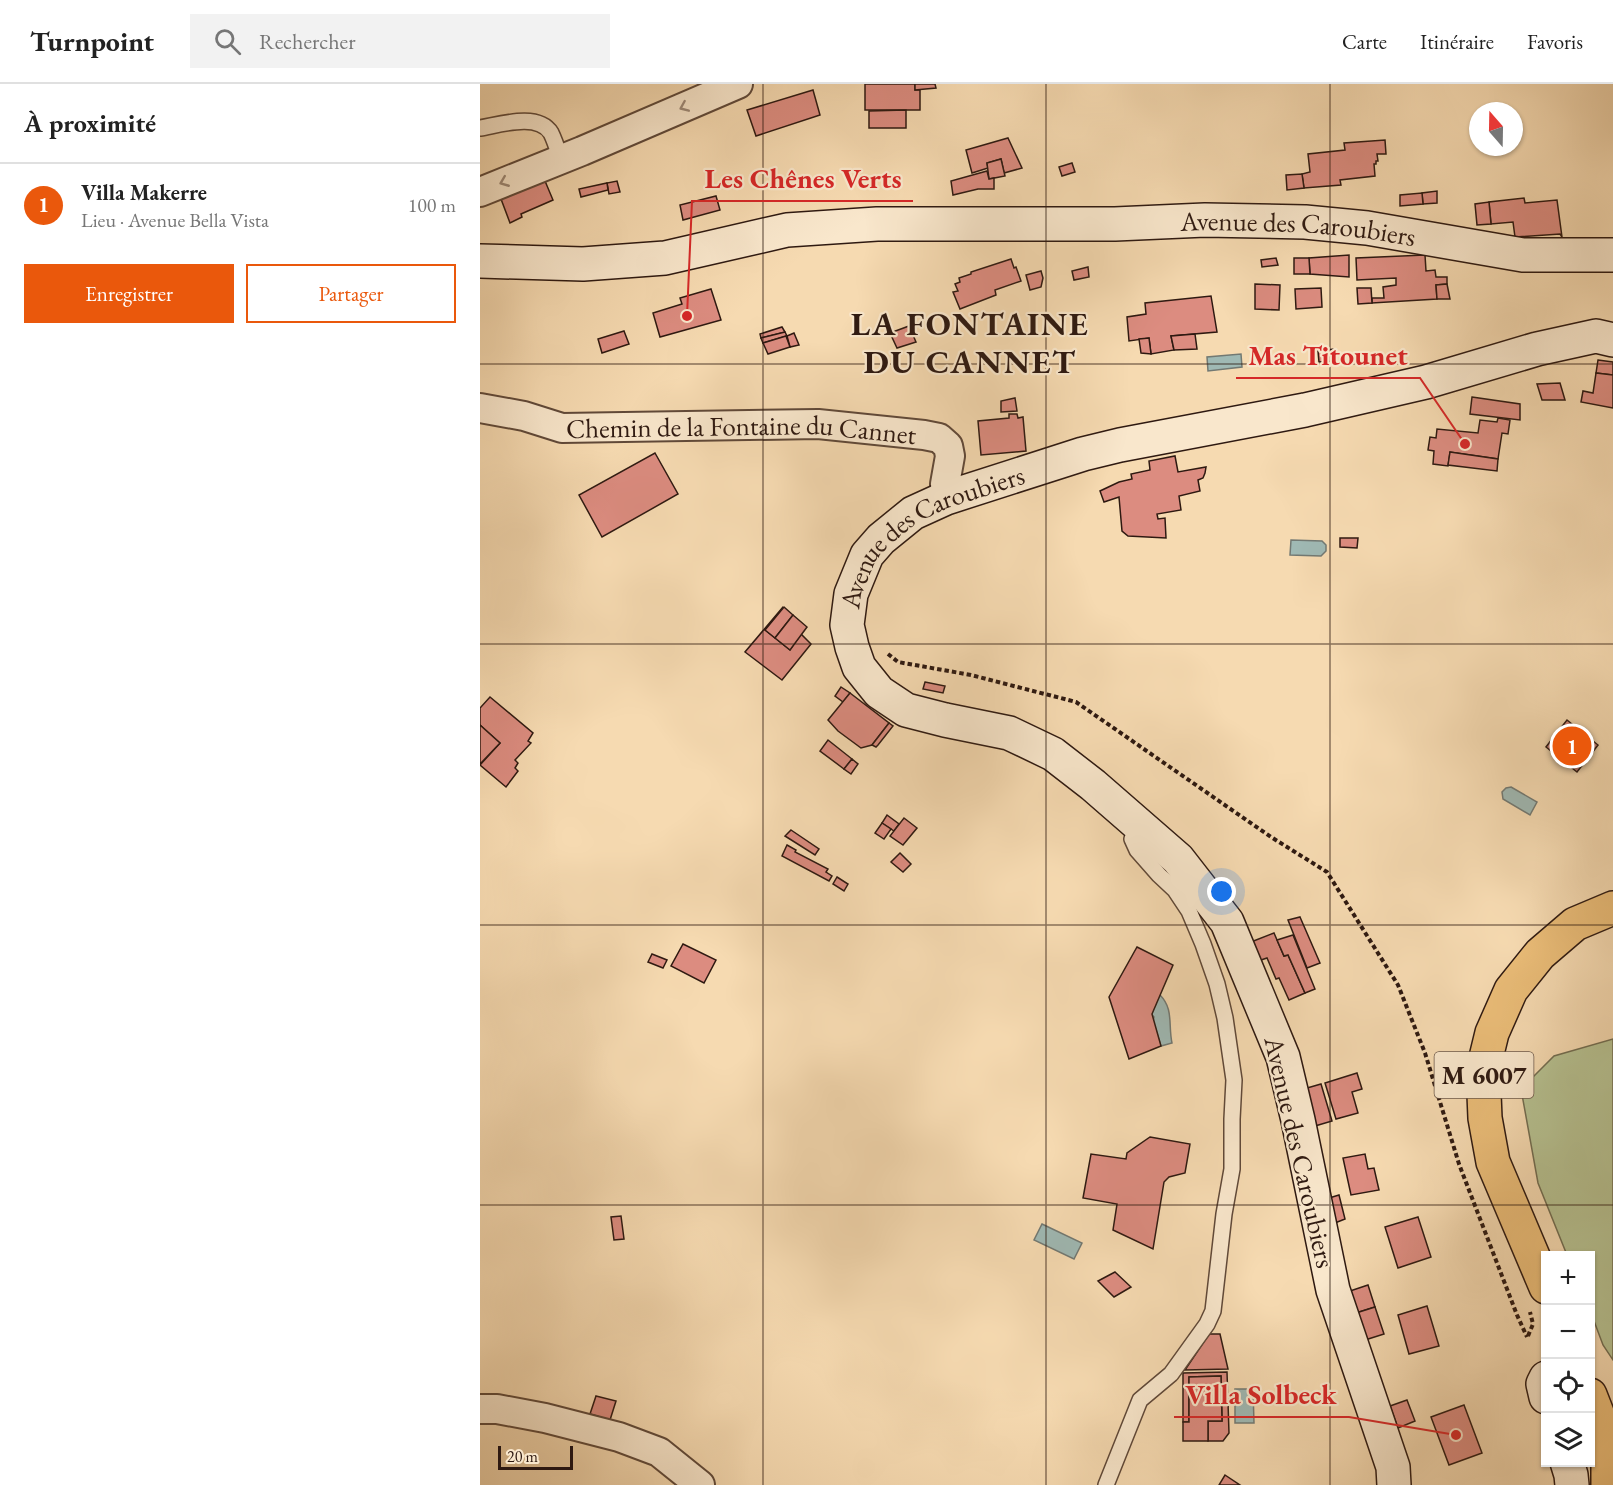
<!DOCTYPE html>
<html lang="fr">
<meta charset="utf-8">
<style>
:root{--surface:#fff;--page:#f2f2f2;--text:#222;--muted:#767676;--line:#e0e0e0;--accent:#ea580c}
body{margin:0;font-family:"EB Garamond",serif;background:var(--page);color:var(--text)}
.controls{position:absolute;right:18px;bottom:18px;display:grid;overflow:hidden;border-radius:0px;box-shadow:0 2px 4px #0004}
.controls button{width:54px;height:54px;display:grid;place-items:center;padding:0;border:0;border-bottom:2px solid var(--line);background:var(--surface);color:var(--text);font:30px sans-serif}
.compass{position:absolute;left:989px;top:18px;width:54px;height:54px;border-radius:50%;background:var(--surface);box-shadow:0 2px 4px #0004;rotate:340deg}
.scale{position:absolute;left:18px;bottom:15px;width:75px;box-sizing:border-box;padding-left:6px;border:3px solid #2e1911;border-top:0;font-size:16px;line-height:21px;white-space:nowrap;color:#2e1911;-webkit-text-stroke:4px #f9e7cc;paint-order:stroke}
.you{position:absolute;left:742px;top:808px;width:21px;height:21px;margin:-15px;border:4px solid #fff;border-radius:50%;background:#1a73e8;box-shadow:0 0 0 9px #1a73e833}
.badge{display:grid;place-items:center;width:39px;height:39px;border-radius:50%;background:var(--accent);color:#fff;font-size:20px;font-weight:700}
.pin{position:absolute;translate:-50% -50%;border:3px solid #fff;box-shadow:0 2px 6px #0006}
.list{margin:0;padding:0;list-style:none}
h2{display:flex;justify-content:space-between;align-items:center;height:78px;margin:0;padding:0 24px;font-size:26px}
h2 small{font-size:20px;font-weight:400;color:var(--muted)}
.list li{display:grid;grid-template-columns:39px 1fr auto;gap:18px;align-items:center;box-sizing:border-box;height:84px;padding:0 24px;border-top:2px solid var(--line)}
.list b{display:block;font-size:22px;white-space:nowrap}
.list p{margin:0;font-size:20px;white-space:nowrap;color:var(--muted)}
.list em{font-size:20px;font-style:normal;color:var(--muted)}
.actions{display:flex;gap:12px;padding:18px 24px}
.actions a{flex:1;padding:14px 0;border:2px solid var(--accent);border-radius:0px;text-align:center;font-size:21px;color:var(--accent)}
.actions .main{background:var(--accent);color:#fff}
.icon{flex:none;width:33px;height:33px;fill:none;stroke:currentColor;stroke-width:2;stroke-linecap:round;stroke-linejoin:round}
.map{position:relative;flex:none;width:1133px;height:1401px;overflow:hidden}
header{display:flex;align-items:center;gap:36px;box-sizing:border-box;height:84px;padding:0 30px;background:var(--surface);border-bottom:2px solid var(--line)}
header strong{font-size:28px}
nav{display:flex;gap:33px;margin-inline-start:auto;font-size:21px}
.search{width:420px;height:54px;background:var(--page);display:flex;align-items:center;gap:15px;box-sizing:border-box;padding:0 21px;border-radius:0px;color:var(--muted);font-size:22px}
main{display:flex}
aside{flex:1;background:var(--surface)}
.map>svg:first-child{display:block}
</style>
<header>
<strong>Turnpoint</strong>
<div class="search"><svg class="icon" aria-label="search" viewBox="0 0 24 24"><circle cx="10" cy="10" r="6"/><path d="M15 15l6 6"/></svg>Rechercher</div>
<nav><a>Carte</a><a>Itinéraire</a><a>Favoris</a></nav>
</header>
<main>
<aside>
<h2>À proximité<small></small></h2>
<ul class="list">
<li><span class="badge">1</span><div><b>Villa Makerre</b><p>Lieu · Avenue Bella Vista</p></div><em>100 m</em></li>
</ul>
<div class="actions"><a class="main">Enregistrer</a><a>Partager</a></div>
</aside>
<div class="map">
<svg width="1133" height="1401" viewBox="0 0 1133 1401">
<rect width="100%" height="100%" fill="#f6dab1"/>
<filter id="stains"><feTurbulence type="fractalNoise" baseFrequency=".00333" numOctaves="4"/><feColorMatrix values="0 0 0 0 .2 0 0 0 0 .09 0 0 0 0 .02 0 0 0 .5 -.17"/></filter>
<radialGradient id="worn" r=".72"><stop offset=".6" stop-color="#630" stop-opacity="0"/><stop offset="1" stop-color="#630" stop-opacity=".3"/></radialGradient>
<!-- green -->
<path fill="#b6c191" stroke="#726d51" stroke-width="1.5" d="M1133,955V1276L1123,1261L1111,1229L1110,1172L1087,1171L1058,1099L1041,1005L1074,972Z"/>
<!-- water -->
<g fill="#9fb9b4" stroke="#727973" stroke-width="1.5">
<path d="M761,270L762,283L728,287L727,273Z"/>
<path d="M811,456L842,457L846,461V467L841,472L810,471Z"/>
<path d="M1031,703L1057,718L1050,731L1023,715L1022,708L1026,704Z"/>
<path d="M680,911C694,925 688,941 692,959L681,962L673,937L674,933L670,929Z"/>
<path d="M562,1140L602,1159L594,1175L554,1156Z"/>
<path d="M755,1305H773L774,1339H755Z"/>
</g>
<!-- building -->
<g fill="#dc8c80" stroke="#2e1911" stroke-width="1.5">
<path d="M385,0H435V6H440V26H385Z"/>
<path d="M435,0H455L456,4L435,6Z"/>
<path d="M333,6L340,31L276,52L267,26Z"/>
<path d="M426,26V44H389V27Z"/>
<path d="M528,54L542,84L524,89L521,75L507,79L508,84L492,89L486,66Z"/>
<path d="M905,56L906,70H897L898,77H896V80H894L895,92L860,96L861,101L824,104L822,90L830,88L828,70L865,66L864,59Z"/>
<path d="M521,75L525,92L509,95L507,79Z"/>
<path d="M592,79L595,88L582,92L579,83Z"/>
<path d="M507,87L509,95L514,94V105H498L473,111L471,97Z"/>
<path d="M822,90L824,104L807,106L806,91Z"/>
<path d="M65,97L73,116L41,130L42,133L30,139L18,107Z"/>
<path d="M137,97L140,108L129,110L127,99Z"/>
<path d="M127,99L128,106L101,113L99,105Z"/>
<path d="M957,107V119L943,120L942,109Z"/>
<path d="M942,109L943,120L920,122V111Z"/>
<path d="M236,112L240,126L203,136L200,121Z"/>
<path d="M1044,114L1045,119L1077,116L1082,153L1080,150L1035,153L1033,138L1011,140L1009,118Z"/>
<path d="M1009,118L1011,140L997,141L995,120Z"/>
<path d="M869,171V193L830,190L829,174Z"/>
<path d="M945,171L946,187L955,186L956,193H967V200L956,201L957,215L892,219V214H904L903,203L916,201V194L877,196L876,174Z"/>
<path d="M796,174L798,181L782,183L781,176Z"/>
<path d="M814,174H829L830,190H814Z"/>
<path d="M531,175L534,184L536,183L541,197L515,206L516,211L480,225L473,208L478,207L475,200L480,198L479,194L491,190V188Z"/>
<path d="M608,183L609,193L594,196L592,187Z"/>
<path d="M561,187L563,194L561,203L550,206L546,191Z"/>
<path d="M775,200L800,201L799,226L775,225Z"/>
<path d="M967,200L970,215H957L956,201Z"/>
<path d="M841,204L842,223L816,225L815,205Z"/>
<path d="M877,204H891L892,219L878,220Z"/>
<path d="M231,205L241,236L180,253L173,229L202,220L200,214Z"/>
<path d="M731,212L737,248L691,252L694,266L671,270L669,254L649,257L647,233L666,230L665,219Z"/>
<path d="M429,242L436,258L417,264L410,249Z"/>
<path d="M302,243L305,248L281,254L280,250Z"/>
<path d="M144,247L149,260L122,269L118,255Z"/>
<path d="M305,248L307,252L283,259L281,254Z"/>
<path d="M314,249L319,261L310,263L307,252Z"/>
<path d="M715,250L717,265L694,266L691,252Z"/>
<path d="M306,252L310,263L288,270L283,259Z"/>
<path d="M669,254L671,270L661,269L659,255Z"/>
<path d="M854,265L855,277L839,278L838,267Z"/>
<path d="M1118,276L1133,278V291L1116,289Z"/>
<path d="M1116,289L1133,291V324L1101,318L1103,307L1113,309Z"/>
<path d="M1080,299L1085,316H1062L1057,300Z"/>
<path d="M992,313L1040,320V336L990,330Z"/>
<path d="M535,314L537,327L521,328V317Z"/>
<path d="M529,330H537L538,334L543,333L546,367L501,371L498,337L529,334Z"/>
<path d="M1018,334L1030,336L1028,350L1022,349L1018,375L970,368L968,382L953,380L954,367L948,366L950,353L956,354L957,345L998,349L1000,336L1017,338Z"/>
<path d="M970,368L1018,375L1017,387L968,381Z"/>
<path d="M175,369L198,410L122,453L99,411Z"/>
<path d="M695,372L698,388L726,383L725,389L723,394L718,396L720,407L699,412L701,426L677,430L678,435L685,434L686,454L648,452L642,447L639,413L624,418L620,407L639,398L652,395L651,390L670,386L669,377Z"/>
<path d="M860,454H878L877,464L860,463Z"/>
<path d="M303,523L285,546L310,566L321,550L331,560L302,596L265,568Z"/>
<path d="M304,523L313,531L295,554L285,546Z"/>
<path d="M313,531L327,543L310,566L295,554Z"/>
<path d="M445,598L465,602L463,609L443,605Z"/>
<path d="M361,603L370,609L363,618L355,612Z"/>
<path d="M370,609L409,639L392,661L381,664L358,647L348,636Z"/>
<path d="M10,613L53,649L48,657L51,659L35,676L38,679L35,684L38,687L26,703L0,681L20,659L0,641V624Z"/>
<path d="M1087,636L1118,661L1097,688L1066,663Z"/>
<path d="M409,639L413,642L398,661L396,663L392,661Z"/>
<path d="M0,641L20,659L0,680Z"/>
<path d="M348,656L372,675L364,685L340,667Z"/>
<path d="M372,675L378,680L371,690L364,685Z"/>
<path d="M407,731L419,740L414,747L402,739Z"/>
<path d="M424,734L437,744L423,761L410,752Z"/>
<path d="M402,739L411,745L404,755L395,749Z"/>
<path d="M311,746L339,765L335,771L305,752Z"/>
<path d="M307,761L316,766L315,768L348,785L346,788L352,792L349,797L302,772Z"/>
<path d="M420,769L431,780L423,788L411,778Z"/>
<path d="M357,793L368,800L364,807L353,800Z"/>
<path d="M820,833L840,879L827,884L808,836Z"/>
<path d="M794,849L804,872L808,871L825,909L809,916L799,894L796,895L787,874L778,877L771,858Z"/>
<path d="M813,851L835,905L825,909L808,871L804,872L797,856Z"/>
<path d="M203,860L236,876L224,899L191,882Z"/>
<path d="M657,863L693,881L672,930L681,962L649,975L629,913Z"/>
<path d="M172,870L187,876L183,884L168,878Z"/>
<path d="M877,989L882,1005L872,1008L878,1029L856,1035L845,999Z"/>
<path d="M841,1000L852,1037L835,1042L827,1004Z"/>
<path d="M670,1053L710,1060L705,1089L689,1093L684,1098L673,1165L633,1146L637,1120L603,1114L611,1070L646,1075L647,1069Z"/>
<path d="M885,1070L888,1085L894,1084L899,1106L871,1111L863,1074Z"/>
<path d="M859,1111L865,1135L855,1139L849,1114Z"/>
<path d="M141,1132L144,1155L134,1156L131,1133Z"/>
<path d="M938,1133L951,1173L918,1184L905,1143Z"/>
<path d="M635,1188L651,1203L634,1213L618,1197Z"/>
<path d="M888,1201L895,1223L876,1229L870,1207Z"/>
<path d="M947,1222L959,1262L929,1270L918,1231Z"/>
<path d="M895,1223L904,1250L885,1256L876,1229Z"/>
<path d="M729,1250H740L748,1285L705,1286Z"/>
<path d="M747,1288L749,1349L743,1357H728V1337H742L741,1292L709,1293V1338H703V1289Z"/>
<path d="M741,1292L742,1337H728V1357H703V1338H709V1293Z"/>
<path d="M116,1312L136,1317L130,1336L110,1330Z"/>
<path d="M927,1316L935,1337L918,1344L910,1322Z"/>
<path d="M984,1321L1002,1369L969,1381L951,1333Z"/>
<path d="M745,1391L760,1401H739Z"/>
</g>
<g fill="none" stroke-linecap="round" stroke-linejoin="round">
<!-- lane casing -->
<g stroke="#604939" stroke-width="18">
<g id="lane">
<path d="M0,44C19,41 58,28 71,49C75,57 78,67 81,76"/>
<path d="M626,1401L660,1316L691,1290L727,1240L733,1227L744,1130L752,1085V1035L754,996L745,934L737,900L723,860L709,827L695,806L679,791L657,766L652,755L658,740"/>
</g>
</g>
<!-- street casing -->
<g stroke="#604939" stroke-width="32">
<g id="street">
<path d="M0,108L102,67L258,0"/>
<path id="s1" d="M0,324L44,332L82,344L338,340L444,351L459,354L468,362L470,372L465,400L466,414"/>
<path d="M0,1325H17L65,1334L139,1353L179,1368L220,1401"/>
</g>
</g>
<!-- secondary casing -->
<g stroke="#2e1911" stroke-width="36">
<g id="secondary">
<path id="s2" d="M0,177L103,180L185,174L307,146L397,140H635L725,136L825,138L887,144L1043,171H1133"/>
<path d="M1066,1294L1063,1300L1066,1313"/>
<path d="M1087,1378L1091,1391L1092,1401"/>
<path id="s3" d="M914,1401L913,1383L853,1206L818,1036L803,973L747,838L698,775L613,701L573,670L529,649L465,636L426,626L399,608L379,583L372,563L367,541L371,510L387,471L401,455L433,429L466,414L603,370L640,361L825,326L946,298L1057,265L1116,252L1133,256"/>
</g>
</g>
<!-- primary casing -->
<g stroke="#2e1911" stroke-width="36">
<g id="primary">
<path d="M1066,1203L1013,1078L1005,1034L1003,986L1012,949L1031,906L1060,870L1095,840L1133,824"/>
<path d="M1110,1311L1119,1334L1128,1365V1401"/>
</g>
</g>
<!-- path -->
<g stroke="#2e1911" stroke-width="4" stroke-dasharray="4.5 3" stroke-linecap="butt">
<path d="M408,570L418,578L491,591L596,618L791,753L847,788L918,901L945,969L979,1080L1037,1231L1047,1253"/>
<path d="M1048,1252L1053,1240L1050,1228"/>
</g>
<!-- lane -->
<use href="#lane" stroke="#f9e7cc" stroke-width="15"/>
<!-- street -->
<use href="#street" stroke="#f9e7cc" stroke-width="28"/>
<!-- secondary -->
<use href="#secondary" stroke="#f9e7cc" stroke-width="33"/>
<!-- primary -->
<use href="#primary" stroke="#ebbd78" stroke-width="33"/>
</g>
<!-- one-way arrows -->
<defs><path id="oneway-chevron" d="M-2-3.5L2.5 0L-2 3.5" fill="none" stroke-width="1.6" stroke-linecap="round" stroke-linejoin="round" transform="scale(1.5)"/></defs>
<g stroke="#9e8a78">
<use href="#oneway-chevron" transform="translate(204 23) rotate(157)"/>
<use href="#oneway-chevron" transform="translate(24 98) rotate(158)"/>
</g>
<!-- grid -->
<path fill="none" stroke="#2e1911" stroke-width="1.5" stroke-opacity="0.55" d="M283,0V1401M566,0V1401M850,0V1401M0,280H1133M0,560H1133M0,841H1133M0,1121H1133"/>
<g text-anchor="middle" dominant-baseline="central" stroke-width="4.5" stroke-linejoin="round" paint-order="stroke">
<!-- shield labels -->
<rect fill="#f9e7cc" stroke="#6b5749" stroke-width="1.5" x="954.5" y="968" width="99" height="46" rx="4.5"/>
<g font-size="26" font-weight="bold" fill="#2e1911">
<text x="1004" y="991">M 6007</text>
</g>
<!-- street labels -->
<g font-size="27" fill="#2e1911" stroke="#f9e7cc">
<text stroke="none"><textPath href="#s2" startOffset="822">Avenue des Caroubiers</textPath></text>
<text stroke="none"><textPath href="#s1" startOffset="264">Chemin de la Fontaine du Cannet</textPath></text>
<text stroke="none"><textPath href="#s3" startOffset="1230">Avenue des Caroubiers</textPath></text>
<text transform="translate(820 1068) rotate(77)">Avenue des Caroubiers</text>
</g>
<!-- district labels -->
<g font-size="33" font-weight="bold" letter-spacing="1.5" fill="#2e1911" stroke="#f9e7cc">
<text x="490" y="239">LA FONTAINE<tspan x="490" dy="38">DU CANNET</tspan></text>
</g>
</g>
<!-- callouts -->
<path fill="none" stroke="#d62828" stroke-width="2" d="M207 232L212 117H433M985 360L940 294H756M976 1351L869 1333H694"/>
<g fill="#d62828" stroke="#f9e7cc" stroke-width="2">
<circle cx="207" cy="232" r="6"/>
<circle cx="985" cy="360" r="6"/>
<circle cx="976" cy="1351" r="6"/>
</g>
<g font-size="28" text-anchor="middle" font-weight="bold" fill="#d62828" stroke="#f9e7cc" stroke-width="4.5" stroke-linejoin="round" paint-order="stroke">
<text x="323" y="104">Les Chênes Verts</text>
<text x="848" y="281">Mas Titounet</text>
<text x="781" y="1320">Villa Solbeck</text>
</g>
<rect width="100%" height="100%" filter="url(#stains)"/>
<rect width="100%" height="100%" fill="url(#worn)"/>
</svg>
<div class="controls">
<button>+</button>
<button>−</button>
<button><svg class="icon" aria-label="locate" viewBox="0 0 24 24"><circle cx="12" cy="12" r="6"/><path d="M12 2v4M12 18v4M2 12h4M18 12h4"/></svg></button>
<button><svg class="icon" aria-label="layers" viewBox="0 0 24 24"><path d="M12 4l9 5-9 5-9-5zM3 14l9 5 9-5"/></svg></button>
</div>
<svg class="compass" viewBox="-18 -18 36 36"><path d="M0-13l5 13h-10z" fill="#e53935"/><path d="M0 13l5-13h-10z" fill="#767676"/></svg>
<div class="scale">20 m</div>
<div class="you"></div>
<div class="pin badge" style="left:1092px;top:662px">1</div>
</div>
</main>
